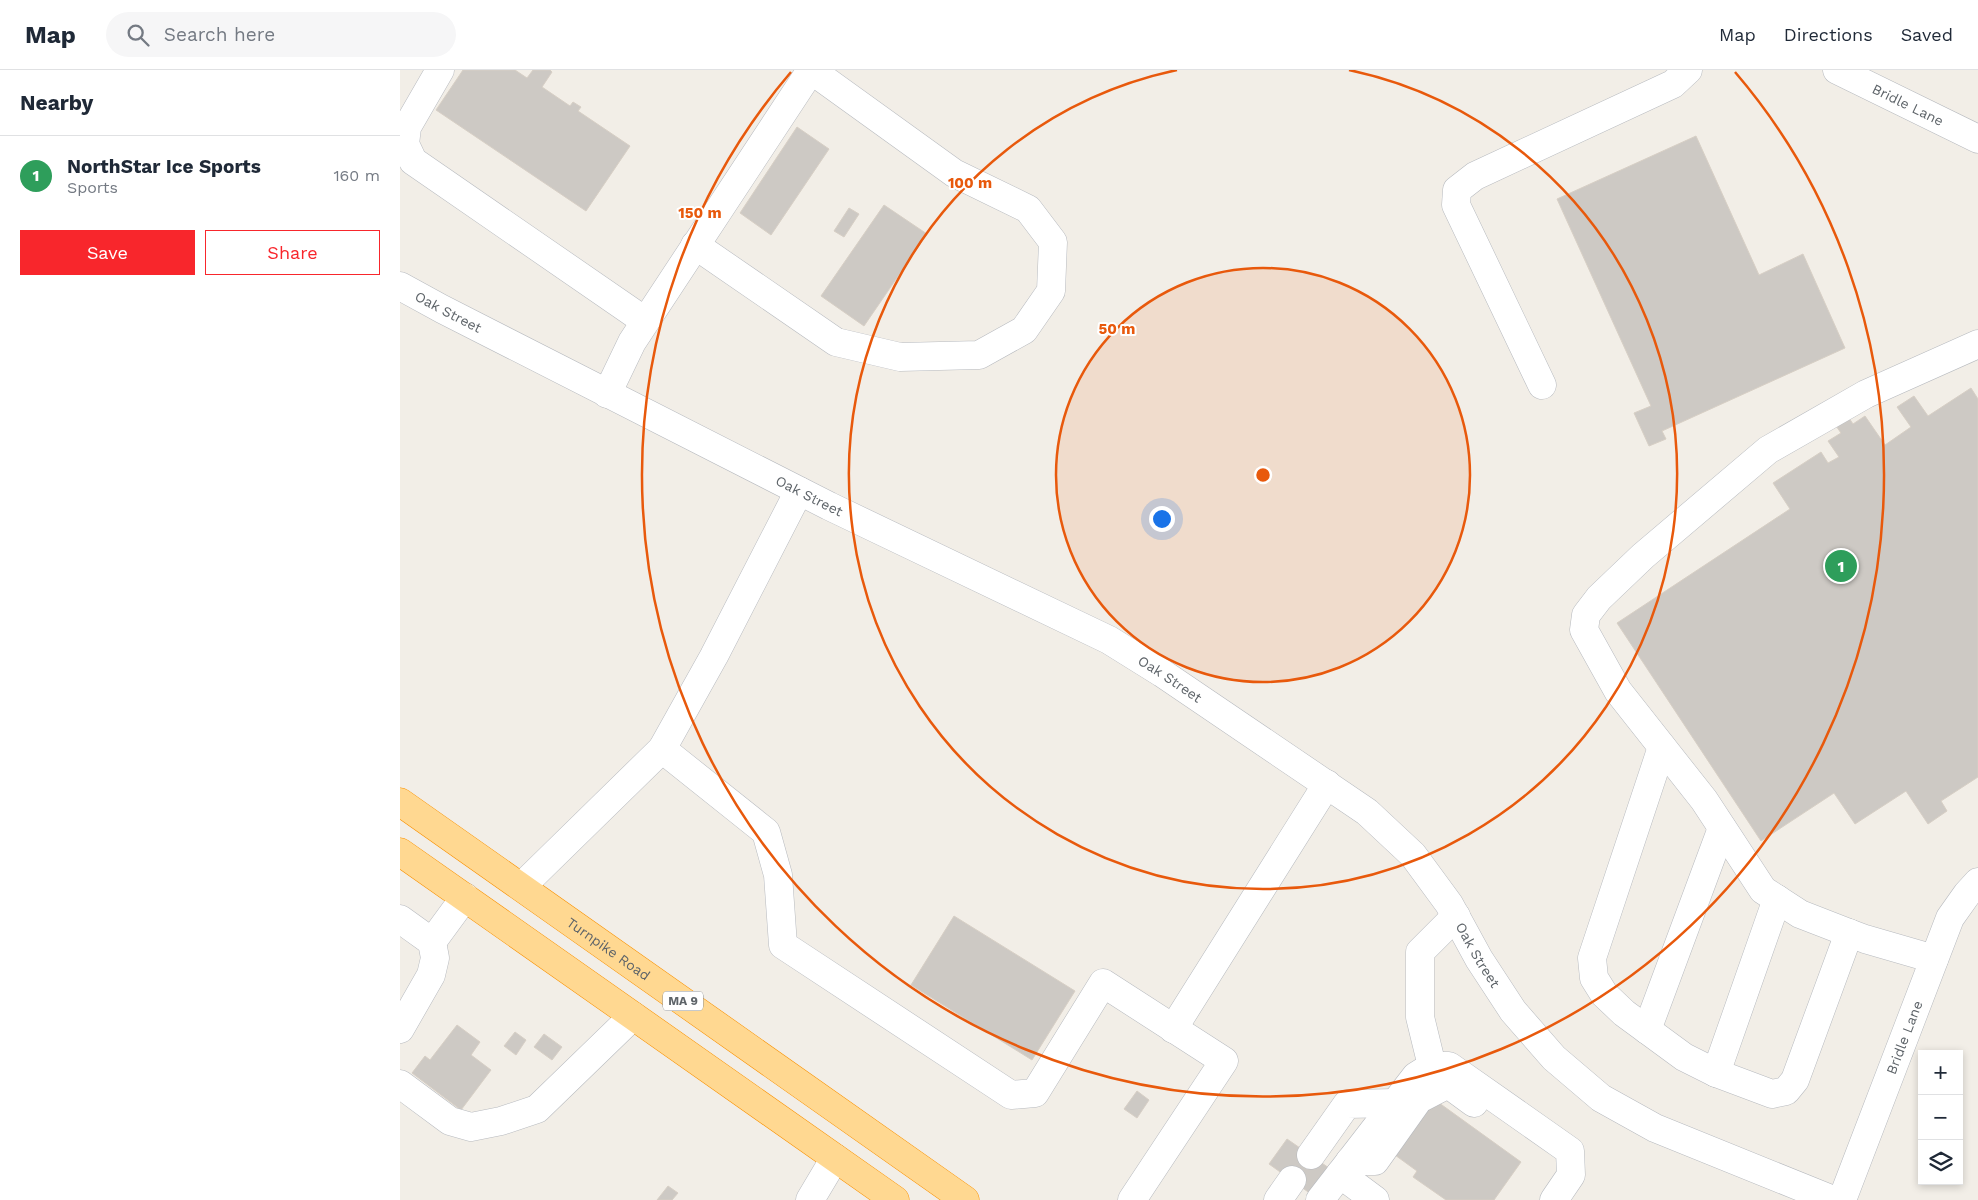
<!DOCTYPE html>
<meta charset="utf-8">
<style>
:root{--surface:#fff;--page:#f6f6f7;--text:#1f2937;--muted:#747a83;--line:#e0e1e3;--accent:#f8262c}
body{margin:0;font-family:"Work Sans",sans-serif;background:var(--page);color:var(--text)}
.controls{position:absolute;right:15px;bottom:15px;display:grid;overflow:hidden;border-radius:0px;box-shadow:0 2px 8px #0003}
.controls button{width:45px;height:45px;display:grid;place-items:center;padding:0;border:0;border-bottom:1px solid var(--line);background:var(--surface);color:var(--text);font:25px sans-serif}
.you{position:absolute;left:761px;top:448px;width:18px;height:18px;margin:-12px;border:4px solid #fff;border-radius:50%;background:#1a73e8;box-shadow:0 0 0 8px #1a73e833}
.badge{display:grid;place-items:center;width:32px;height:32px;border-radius:50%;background:var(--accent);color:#fff;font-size:16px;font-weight:700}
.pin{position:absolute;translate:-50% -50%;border:2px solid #fff;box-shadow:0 1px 5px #0006}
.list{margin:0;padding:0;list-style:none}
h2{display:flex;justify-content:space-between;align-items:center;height:65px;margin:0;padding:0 20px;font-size:21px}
h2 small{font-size:16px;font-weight:400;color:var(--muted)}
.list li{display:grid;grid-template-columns:32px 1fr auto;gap:15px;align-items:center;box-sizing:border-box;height:80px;padding:0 20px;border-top:1px solid var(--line)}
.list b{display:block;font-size:19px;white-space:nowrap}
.list p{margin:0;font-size:16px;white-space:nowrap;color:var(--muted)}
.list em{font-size:16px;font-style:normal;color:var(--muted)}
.actions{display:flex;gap:10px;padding:15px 20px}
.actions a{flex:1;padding:11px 0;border:1px solid var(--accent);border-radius:0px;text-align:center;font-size:18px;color:var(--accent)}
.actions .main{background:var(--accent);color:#fff}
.icon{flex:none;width:28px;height:28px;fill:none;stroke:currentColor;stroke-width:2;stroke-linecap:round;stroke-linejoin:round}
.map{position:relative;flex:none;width:1578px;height:1130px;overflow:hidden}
header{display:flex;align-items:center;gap:30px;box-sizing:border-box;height:70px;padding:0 25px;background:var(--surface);border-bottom:1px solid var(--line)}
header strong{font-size:24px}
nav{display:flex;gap:28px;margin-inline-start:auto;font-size:18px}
.search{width:350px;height:45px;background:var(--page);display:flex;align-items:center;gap:12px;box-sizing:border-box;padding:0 18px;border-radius:28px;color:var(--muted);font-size:19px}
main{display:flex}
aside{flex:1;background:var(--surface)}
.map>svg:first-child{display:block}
</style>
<header>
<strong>Map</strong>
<div class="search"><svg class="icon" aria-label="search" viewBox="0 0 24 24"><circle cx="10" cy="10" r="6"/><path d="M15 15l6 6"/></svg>Search here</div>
<nav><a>Map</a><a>Directions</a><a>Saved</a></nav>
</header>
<main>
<aside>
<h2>Nearby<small></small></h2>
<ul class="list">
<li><span class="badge" style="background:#2e9e5b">1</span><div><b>NorthStar Ice Sports</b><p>Sports</p></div><em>160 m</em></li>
</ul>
<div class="actions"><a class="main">Save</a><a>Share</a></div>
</aside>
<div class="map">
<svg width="1578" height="1130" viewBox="0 0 1578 1130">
<rect width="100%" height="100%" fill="#f2eee7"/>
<!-- building -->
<g fill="#cdc9c4" stroke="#d7cfc5">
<path d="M63,0H115L127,8L133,0H150L152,2L142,17L170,36L173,32L181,37L178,41L230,76L186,141L36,40Z"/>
<path d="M397,57L429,79L371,165L340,143Z"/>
<path d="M1296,66L1359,205L1403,184L1445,278L1262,361L1266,369L1249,376L1234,343L1251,336L1157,129Z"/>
<path d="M484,135L527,164L464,256L421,226Z"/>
<path d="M449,138L459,144L444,167L434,161Z"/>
<path d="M1571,318L1578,329V707L1541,731L1547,741L1528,754L1506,721L1455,754L1434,723L1361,771L1217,553L1390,439L1373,413L1421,382L1428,393L1439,387L1428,371L1441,363L1434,353L1447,345L1453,354L1465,346L1485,375L1511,357L1497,337L1514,326L1528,346Z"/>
<path d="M554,846L675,921L632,990L511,915Z"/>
<path d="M57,955L80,972L71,985L91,1000L61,1040L12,1003L25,986L30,990Z"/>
<path d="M115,962L126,970L116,985L104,976Z"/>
<path d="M144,964L162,977L152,990L134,977Z"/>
<path d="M737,1021L749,1030L737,1048L724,1039Z"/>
<path d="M1035,1030L1121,1092L1094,1130H1046L1013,1107L1017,1101L995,1085Z"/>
<path d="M887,1069L929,1098L911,1124L869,1094Z"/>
<path d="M268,1116L278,1123L272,1130H257Z"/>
</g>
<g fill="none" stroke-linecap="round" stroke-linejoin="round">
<!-- minor casing -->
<g stroke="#b7babf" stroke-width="29">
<g id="minor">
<path d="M40,0L7,57L5,74L13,91L245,251"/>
<path id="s1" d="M1437,0L1578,69"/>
<path d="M295,175L436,272L500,287L579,285L624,260L651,221L653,172L628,139L554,103L411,0"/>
<path id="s2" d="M0,216L42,239L429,436L709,570L762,603L967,742L1013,785L1049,834L1079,889L1113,941L1154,988L1201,1028L1255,1058L1433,1130"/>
<path d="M1142,315L1056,135L1057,120L1075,106L1273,14L1288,0"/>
<path d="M207,324L232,272L411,0"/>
<path d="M1262,677L1192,888L1194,908L1204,924L1224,943L1284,987L1316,1003L1372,1024L1386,1021L1395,1010L1449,863"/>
<path d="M262,679L314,586L399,421"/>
<path d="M122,816L262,679L366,762L378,805L383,875L611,1025L635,1023L703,913L824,991L732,1130"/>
<path d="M0,849L32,872L35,888L31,905L0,959"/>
<path d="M32,872L65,827"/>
<path d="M1534,889L1465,869L1449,863L1400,844L1363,820L1304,730L1218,621L1184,560L1186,545L1199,528L1243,486L1368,380L1466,324L1578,274"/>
<path d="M773,959L927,714"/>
<path d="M1247,960L1322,758"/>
<path d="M1032,996L1020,947V882L1056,846"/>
<path d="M1316,1003L1377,829"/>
<path d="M0,1014L50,1051L71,1057L101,1051L137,1039L233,946"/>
<path d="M911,1085L947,1034L995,1033"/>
<path d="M950,1091H975L1019,1029L1048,1014L1074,1033"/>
<path d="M940,1104L975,1130"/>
<path d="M410,1130L435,1088"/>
<path d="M878,1130L892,1110"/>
<path d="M920,1130L1016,1006L1032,996H1049L1170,1081L1171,1105L1154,1130"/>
<path id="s3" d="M1442,1130L1550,848L1567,824L1578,812"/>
</g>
</g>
<!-- highway casing -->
<g stroke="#f99100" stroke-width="29">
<g id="highway">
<path id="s4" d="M0,732L565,1130"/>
<path d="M0,782L495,1130"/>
</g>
</g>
<!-- minor -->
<use href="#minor" stroke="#fff" stroke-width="28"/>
<!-- highway -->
<use href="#highway" stroke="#ffd891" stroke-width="28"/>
</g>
<!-- distance rings -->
<circle cx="863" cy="405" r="207" fill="#e8590c" fill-opacity=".12"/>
<g fill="none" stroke="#e8590c" stroke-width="2.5">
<circle cx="863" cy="405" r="207"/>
<path d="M949 0A414 414 0 1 1 777 0"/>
<path d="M1335 2A621 621 0 1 1 391 2"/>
</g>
<g text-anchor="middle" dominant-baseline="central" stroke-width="4" stroke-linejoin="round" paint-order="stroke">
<!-- shield labels -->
<rect fill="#fff" stroke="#8e9296" stroke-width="1" x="263" y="921.5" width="40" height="19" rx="4"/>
<g font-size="12" font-weight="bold" fill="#5e6469">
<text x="283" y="931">MA 9</text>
</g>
<!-- street labels -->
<g font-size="14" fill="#5e6469" stroke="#fff">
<text stroke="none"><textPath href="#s1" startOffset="79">Bridle Lane</textPath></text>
<text stroke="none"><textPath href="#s2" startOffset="55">Oak Street</textPath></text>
<text stroke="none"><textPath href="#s2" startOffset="460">Oak Street</textPath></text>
<text stroke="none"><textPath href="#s2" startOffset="865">Oak Street</textPath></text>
<text stroke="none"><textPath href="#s4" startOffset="255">Turnpike Road</textPath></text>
<text stroke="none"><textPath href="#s2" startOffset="1285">Oak Street</textPath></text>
<text stroke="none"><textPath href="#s3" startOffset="174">Bridle Lane</textPath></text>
</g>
</g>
<circle cx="863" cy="405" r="8" fill="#e8590c" stroke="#fff" stroke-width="2.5"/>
<g font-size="15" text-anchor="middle" font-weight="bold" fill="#e8590c" stroke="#fff" stroke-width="4" stroke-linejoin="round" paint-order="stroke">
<text x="570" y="118">100 m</text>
<text x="300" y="148">150 m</text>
<text x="717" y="264">50 m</text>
</g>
</svg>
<div class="controls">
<button>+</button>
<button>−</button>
<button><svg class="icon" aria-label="layers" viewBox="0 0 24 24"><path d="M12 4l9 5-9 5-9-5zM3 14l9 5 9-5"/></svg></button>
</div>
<div class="you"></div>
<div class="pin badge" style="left:1441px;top:496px;background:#2e9e5b">1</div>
</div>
</main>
